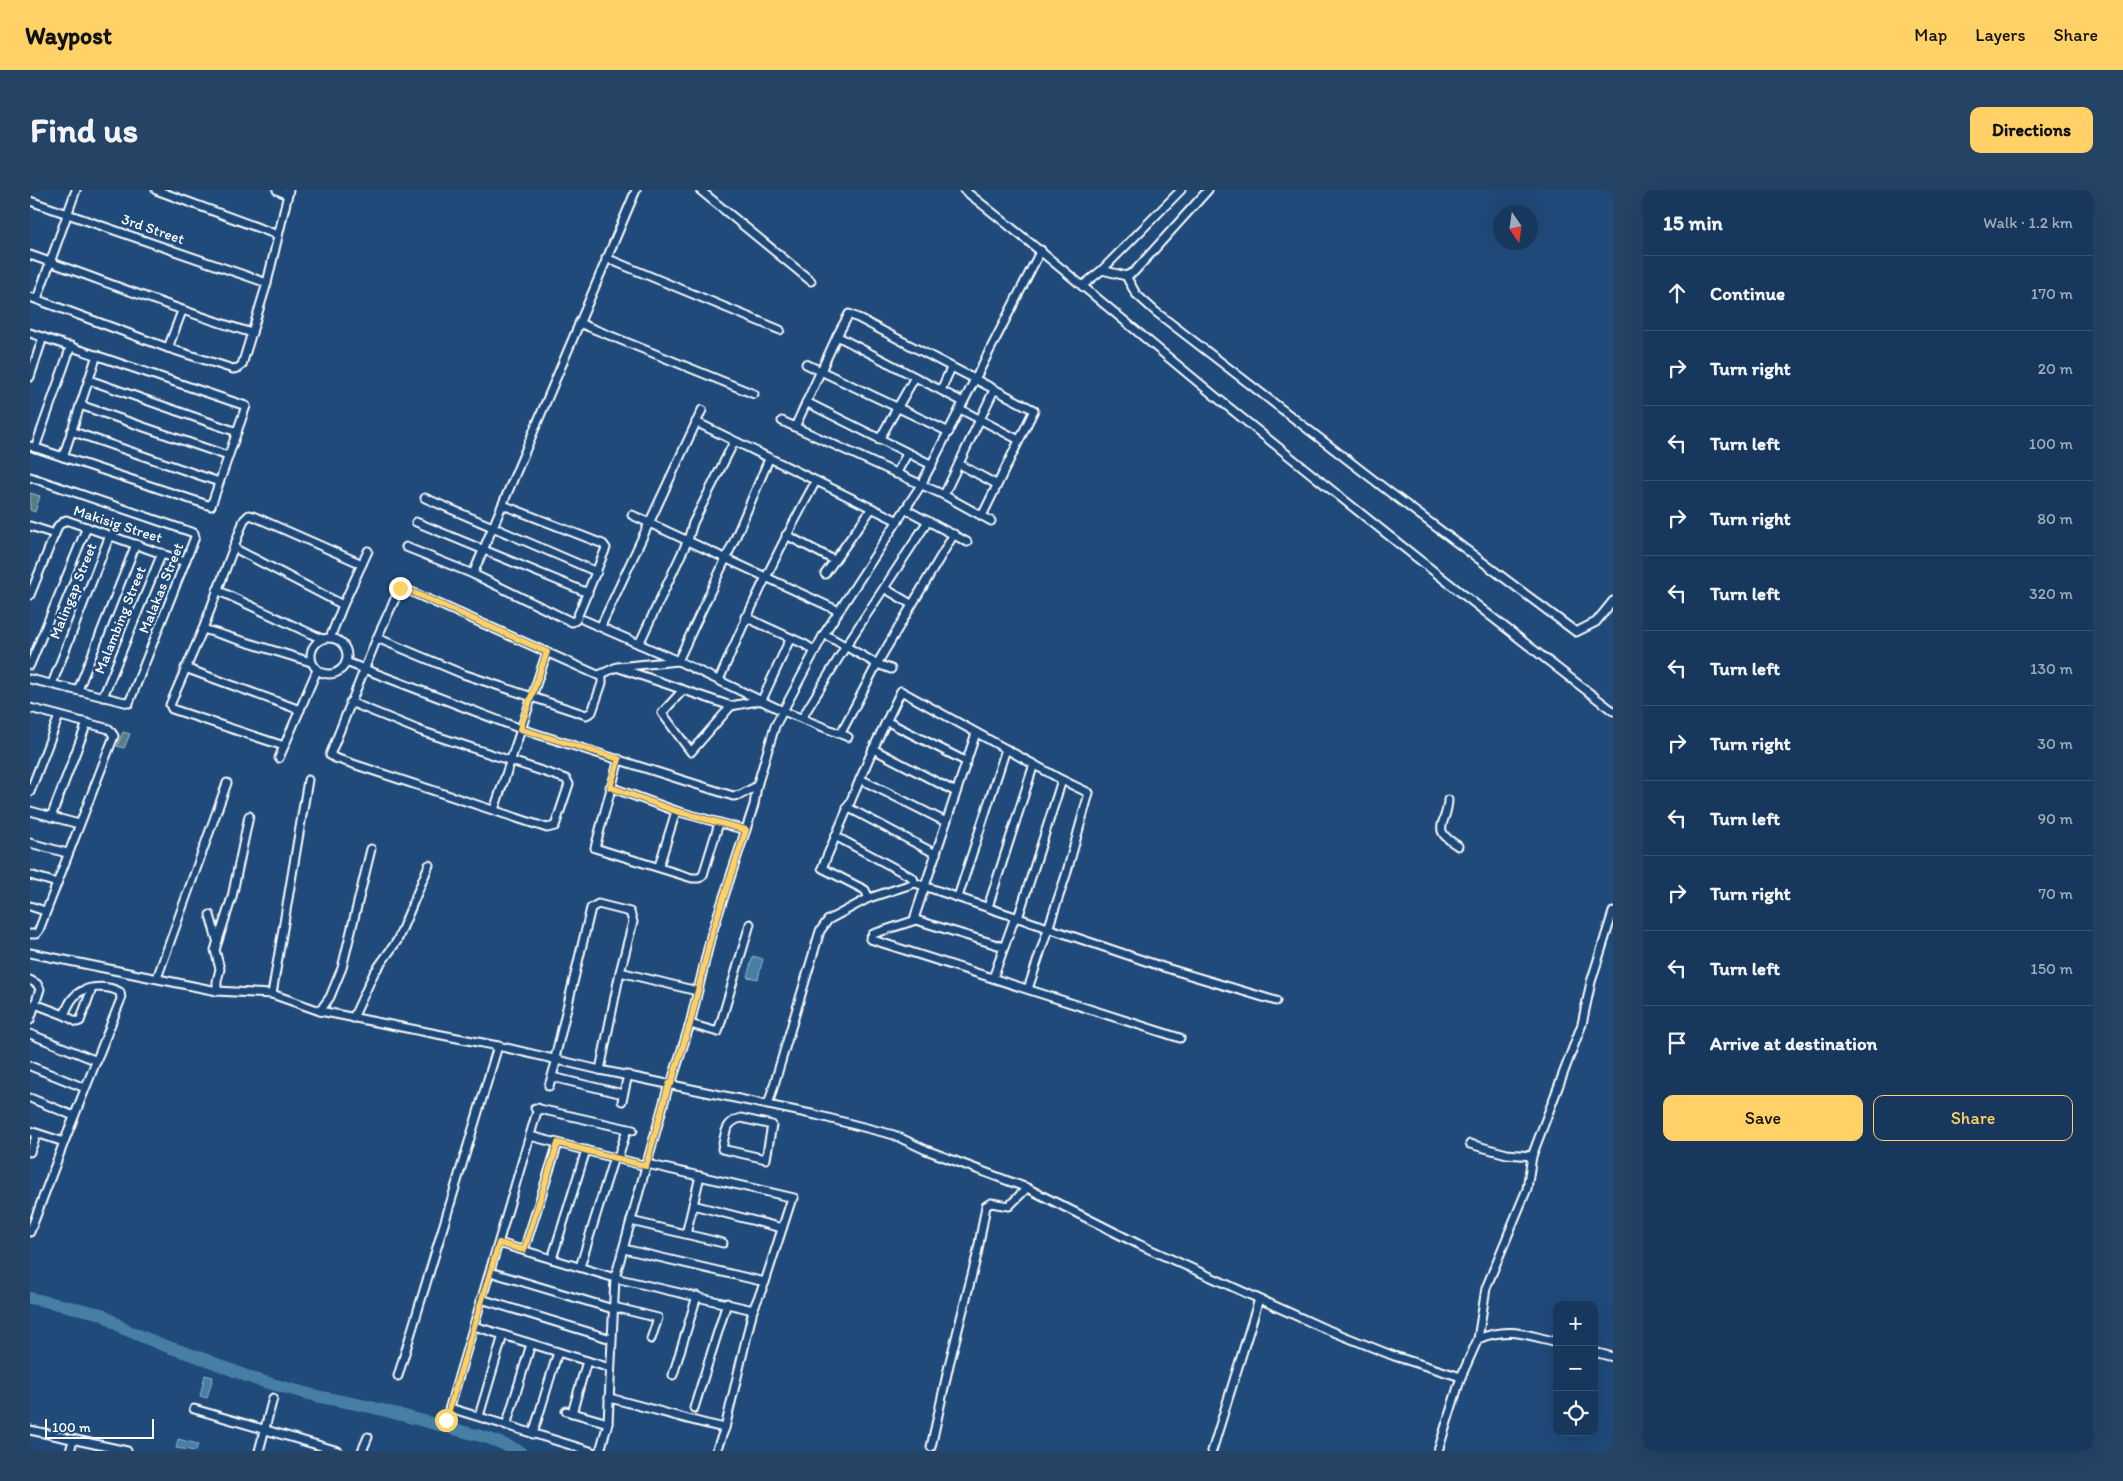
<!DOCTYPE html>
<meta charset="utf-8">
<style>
:root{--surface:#17385c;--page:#244365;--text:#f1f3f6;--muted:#9eacbb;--line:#365272;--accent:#ffd166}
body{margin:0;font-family:Itim,sans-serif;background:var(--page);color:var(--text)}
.controls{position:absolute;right:15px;bottom:15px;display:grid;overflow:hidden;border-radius:10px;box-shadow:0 5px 20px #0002}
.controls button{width:45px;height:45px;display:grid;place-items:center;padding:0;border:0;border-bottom:1px solid var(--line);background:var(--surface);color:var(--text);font:25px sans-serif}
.compass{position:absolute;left:1463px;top:15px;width:45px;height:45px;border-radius:50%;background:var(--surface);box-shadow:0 5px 20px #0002;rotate:167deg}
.scale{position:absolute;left:15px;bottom:12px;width:109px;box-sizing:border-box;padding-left:5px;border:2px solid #fff;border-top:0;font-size:14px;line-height:18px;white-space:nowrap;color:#fff;-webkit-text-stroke:4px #1f4a7a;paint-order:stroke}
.stop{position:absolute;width:15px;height:15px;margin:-11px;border:4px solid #ffd166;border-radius:50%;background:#fff}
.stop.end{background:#ffd166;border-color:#fff;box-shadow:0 1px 5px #0008}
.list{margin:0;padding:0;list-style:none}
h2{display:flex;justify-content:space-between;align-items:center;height:65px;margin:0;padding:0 20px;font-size:21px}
h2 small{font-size:16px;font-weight:400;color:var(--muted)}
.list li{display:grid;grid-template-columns:32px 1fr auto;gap:15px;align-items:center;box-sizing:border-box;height:75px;padding:0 20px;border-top:1px solid var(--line)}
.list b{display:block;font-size:19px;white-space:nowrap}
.list em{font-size:16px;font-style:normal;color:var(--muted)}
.actions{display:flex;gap:10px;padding:15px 20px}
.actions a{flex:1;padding:11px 0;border:1px solid var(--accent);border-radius:10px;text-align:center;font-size:18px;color:var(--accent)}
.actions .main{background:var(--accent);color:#111}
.icon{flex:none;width:28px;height:28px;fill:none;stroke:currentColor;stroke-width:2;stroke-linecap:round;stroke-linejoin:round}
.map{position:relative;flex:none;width:1583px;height:1261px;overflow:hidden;border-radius:10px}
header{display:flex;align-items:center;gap:30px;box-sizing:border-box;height:70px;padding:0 25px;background:var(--accent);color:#111}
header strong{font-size:24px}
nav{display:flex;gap:28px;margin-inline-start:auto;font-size:18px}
.intro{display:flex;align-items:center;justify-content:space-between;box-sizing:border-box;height:120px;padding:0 30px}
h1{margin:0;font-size:35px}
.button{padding:12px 22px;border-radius:10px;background:var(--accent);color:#111;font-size:18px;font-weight:700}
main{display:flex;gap:30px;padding:0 30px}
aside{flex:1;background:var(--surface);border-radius:10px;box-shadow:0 5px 20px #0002}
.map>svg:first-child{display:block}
</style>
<header>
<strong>Waypost</strong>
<nav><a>Map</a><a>Layers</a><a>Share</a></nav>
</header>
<div class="intro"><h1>Find us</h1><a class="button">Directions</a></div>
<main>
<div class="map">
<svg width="1583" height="1261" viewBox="0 0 1583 1261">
<rect width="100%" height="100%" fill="#1f4a7a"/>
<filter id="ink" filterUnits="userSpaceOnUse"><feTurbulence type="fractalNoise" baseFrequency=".02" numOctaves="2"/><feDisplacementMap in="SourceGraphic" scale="10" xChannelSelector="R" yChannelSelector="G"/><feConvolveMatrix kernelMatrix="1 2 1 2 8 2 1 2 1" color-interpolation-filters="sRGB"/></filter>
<g filter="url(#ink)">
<!-- green -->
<g fill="#547d84" stroke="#aabec2">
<path d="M0,303L10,306L5,322L0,320Z"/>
<path d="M93,542L100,544L94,558L87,556Z"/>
</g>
<!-- water -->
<g fill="#477ea4" stroke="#91b2c8">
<path d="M723,766L733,769L728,789L717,787Z"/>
<path d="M175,1185L183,1187L177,1208L170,1206Z"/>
<path d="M148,1249L168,1254L166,1261L146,1258Z"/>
</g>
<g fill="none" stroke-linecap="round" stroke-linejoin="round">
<!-- river -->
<path stroke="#477ea4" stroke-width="12" d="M0,1108L72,1124L94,1139L130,1154L177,1170L224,1189L286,1206L341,1217L439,1243L458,1248L490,1261"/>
<!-- street casing -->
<g stroke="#fff" stroke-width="11">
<g id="street">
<path d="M126,0L248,45"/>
<path d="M247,0L258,5"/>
<path d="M670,0L781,91"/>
<path d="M934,0C1020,67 1102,138 1186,207C1317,313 1449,418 1583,521"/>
<path d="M0,11L237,93"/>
<path d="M0,65C74,91 147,120 222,143"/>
<path d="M576,68L750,140"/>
<path d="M1072,80L1096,86L1104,82L1178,0"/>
<path d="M1096,86L1106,104L1126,122L1358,301L1546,442L1566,432L1583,411"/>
<path d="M1052,96L1072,80L1151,0"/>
<path d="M0,107L138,158L203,179L208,178L212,175L237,93L259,0"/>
<path d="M7,109L46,0"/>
<path d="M549,133L724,204"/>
<path d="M0,143L216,216L181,316L0,256"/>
<path d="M807,146L933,212"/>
<path d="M138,158L152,121"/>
<path d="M776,174L919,242"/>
<path d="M0,187L13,147"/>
<path d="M59,190L207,242"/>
<path d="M911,200L921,178"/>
<path d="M776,212L902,275"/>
<path d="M50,215L198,266"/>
<path d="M930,219L989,250"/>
<path d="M752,231L914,305L961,331"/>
<path d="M666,232L868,331"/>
<path d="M765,237L807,146L819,124L828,128L1004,220L952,326"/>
<path d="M41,241L189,292"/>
<path d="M849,250L885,187"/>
<path d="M5,258L41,156"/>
<path d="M33,267L67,165"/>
<path d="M929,274L966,294"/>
<path d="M866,284L877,264"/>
<path d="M0,287L164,343L165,347L99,513L0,489"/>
<path d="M914,305L964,200"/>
<path d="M395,308L567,382"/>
<path d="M877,320L937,352"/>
<path d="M602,325L809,421"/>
<path d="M386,332L558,403"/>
<path d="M0,336L25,344"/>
<path d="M756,345L804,370"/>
<path d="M376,357L443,384L542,432L546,430L576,358L573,354L473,315"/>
<path d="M204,358L313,415"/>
<path d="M443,384L606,0"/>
<path d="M795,384L842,318"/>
<path d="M854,398L881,414"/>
<path d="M187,400L292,449"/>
<path d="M0,405L28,336L36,330L155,372"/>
<path d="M715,427L774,454L785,461"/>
<path d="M554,430L648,471L753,521L818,547"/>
<path d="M571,436L672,220"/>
<path d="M173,439L281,472"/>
<path d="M794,444L847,474L861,479"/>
<circle cx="299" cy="466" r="18"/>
<path d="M300,448L313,415L338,361"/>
<path d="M609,454L658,350L663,333L704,252"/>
<path d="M316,472L491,539L703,606L710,605L727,596"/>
<path d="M0,475L57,337"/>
<path d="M155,478L270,520"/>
<path d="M589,478L701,516L732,510L760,449"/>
<path d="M569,485L587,477L648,471L704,351L739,269"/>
<path d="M689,490C718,422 750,356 786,291"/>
<path d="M22,494L80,345"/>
<path d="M48,500L106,354"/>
<path d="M653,500L632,523L661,562L701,516"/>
<path d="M73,507L132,363"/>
<path d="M320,512L391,541L536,589L539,594L525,636L517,638L305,568L300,565L347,448L370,398H373L572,487V493L562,522L556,525L433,484L347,448"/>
<path d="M0,518L79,539L84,546L9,740L6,744H0"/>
<path d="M772,528L816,456L898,331"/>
<path d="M856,531L937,572"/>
<path d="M811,543L847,474L924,344"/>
<path d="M254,556L142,519L140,515L173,439L214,330L219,325L223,326L332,374"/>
<path d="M843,559L926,602"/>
<path d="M249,568L287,480"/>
<path d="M589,569L565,658L662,688H669L673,685L689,633"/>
<path d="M830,589L916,632"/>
<path d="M580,597L646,621L716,640"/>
<path d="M0,602L29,526"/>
<path d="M1418,610C1417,636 1399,638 1428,656"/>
<path d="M817,617L906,664"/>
<path d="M464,620L517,462"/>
<path d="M0,621L49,634"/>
<path d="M21,627L57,533"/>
<path d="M805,646L883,688L885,693"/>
<path d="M0,653L37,663"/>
<path d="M629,676L646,621"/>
<path d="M0,685L27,693"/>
<path d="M928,707L976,559"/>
<path d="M839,708L835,700L792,678L843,559L871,501L1032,590L1059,603L1036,685L998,799"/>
<path d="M0,716L15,721"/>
<path d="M958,717L1004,574"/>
<path d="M180,725L187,750"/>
<path d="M988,728L1032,590"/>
<path d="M886,730L885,726L946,543"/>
<path d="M974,757L886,730L843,744L840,749L1150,848"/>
<path d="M0,763L187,801L242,804L290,821L468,856L570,880L786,925L864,945L896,960L997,998L1108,1054L1291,1137L1364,1166L1431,1187"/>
<path d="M590,782L667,801"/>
<path d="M127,788L197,593"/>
<path d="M963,788L985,727"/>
<path d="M0,790L7,794L10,799L0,830"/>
<path d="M187,801V791L190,779L185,760L202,707L219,626"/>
<path d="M242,804L278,590"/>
<path d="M290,821L300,807L312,778L341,659"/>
<path d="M34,825L47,832L50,831L62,798"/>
<path d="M323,828L344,783L367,751L399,675"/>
<path d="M660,834L688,842L720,734"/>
<path d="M0,844L67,871"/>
<path d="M525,868L561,718L568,714L600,722L603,732L590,782L570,880"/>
<path d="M0,876L55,898"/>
<path d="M522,887L593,904"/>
<path d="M641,894L660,834L681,746L724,615L727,596L745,536L794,444L891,295L1011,60"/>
<path d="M519,896L527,869"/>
<path d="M0,908L44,926"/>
<path d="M592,911L598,885"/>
<path d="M738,915L790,741L798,730L839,708L885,693L1133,777L1246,811"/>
<path d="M505,918L603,940"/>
<path d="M711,928L742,935L736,969L692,959C695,944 695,932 711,928Z"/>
<path d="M0,941L34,952"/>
<path d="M500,946L616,976"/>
<path d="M1440,954L1477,964L1502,966"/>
<path d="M0,962L7,944"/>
<path d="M588,968L597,939"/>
<path d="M617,974L764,1008"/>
<path d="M663,1015L752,1038"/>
<path d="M601,1031L693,1053"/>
<path d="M0,1042L34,952L91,809L90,802C77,795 54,795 44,807C39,812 37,819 34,825L5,814"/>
<path d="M656,1044L670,986"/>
<path d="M469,1053L585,1088L723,1120"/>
<path d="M594,1059L735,1092"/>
<path d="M494,1060L528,953"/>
<path d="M522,1069L556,960"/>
<path d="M550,1077L584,967"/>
<path d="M460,1082L583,1119"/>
<path d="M451,1109L581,1149"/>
<path d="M584,1117L628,1128L621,1149"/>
<path d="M444,1136L580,1178"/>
<path d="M1448,1149C1478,1136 1497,1145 1527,1152"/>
<path d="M1564,1162L1583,1167"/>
<path d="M643,1185L667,1106"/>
<path d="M368,1186L468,856"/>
<path d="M579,1208C618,1217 656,1230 695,1238"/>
<path d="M420,1218L560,1261"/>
<path d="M664,1218L697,1113"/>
<path d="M164,1219L308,1261"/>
<path d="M536,1221L578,1233"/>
<path d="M542,1223L557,1171"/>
<path d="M449,1226L473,1145"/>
<path d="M416,1230L508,918"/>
<path d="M476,1236L501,1154"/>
<path d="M0,1240L97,1261"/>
<path d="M503,1244L528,1162"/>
<path d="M901,1257L919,1175L947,1065L956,1016L961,1013L979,1016L997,998"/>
<path d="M40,1261L43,1251"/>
<path d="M229,1261L243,1208"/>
<path d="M332,1261L338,1247"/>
<path d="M570,1261L578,1233L585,1088L639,894"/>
<path d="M686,1261L695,1238L723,1120L735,1092L762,1008"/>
<path d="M1182,1261L1229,1109"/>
<path d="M1408,1261L1431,1187L1448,1149L1456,1098L1497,999L1502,966L1552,834L1561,792L1583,722"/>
</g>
</g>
<!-- street -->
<use href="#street" stroke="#1f4a7a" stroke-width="7"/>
</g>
</g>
<g fill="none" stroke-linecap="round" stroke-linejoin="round" filter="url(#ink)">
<!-- route -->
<path stroke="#ffd166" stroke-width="6" d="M370,398H373L517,462L490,539L589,569L580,597L646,621L716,640L681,746L660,834L641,894H639L616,976L528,953L494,1060L469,1053L416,1230"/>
</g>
<g text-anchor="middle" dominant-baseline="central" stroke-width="5" stroke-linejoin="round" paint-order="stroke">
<!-- street labels -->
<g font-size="15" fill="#fff" stroke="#1f4a7a">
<text transform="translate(123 39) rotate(19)">3rd Street</text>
<text transform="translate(88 334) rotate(18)">Makisig Street</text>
<text transform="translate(131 398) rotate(-68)">Malakas Street</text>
<text transform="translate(43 401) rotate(-68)">Malingap Street</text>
<text transform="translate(90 430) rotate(-68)">Malambing Street</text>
</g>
</g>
</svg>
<div class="controls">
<button>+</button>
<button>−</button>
<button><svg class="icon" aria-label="locate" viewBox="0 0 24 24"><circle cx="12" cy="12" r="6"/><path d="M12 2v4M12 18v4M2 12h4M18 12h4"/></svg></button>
</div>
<svg class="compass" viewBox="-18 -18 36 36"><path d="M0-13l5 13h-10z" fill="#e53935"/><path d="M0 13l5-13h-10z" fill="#9eacbb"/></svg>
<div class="scale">100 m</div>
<div class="stop" style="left:416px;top:1230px"></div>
<div class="stop end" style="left:370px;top:398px"></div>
</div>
<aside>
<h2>15 min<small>Walk · 1.2 km</small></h2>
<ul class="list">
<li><svg class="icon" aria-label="ahead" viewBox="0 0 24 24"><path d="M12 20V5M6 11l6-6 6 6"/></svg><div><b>Continue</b></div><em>170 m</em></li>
<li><svg class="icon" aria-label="right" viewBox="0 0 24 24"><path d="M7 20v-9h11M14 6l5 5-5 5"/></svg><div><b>Turn right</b></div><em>20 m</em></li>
<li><svg class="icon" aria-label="left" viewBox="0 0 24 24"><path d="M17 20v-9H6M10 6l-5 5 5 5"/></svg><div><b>Turn left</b></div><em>100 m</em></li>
<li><svg class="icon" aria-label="right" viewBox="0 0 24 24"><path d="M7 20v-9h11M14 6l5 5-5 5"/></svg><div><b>Turn right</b></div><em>80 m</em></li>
<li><svg class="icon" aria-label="left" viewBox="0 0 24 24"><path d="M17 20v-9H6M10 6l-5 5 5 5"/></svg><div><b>Turn left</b></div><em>320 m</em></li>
<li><svg class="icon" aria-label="left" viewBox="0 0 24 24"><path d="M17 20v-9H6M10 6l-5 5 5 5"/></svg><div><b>Turn left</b></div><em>130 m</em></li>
<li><svg class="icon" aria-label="right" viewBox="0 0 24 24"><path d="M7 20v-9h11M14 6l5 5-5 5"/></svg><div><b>Turn right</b></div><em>30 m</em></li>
<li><svg class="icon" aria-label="left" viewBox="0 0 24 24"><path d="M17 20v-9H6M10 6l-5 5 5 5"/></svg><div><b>Turn left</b></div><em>90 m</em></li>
<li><svg class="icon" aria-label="right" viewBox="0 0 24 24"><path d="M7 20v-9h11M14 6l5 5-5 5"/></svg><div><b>Turn right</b></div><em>70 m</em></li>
<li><svg class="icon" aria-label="left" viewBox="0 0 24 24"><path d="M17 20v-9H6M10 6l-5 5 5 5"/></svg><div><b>Turn left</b></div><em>150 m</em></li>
<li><svg class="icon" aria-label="arrive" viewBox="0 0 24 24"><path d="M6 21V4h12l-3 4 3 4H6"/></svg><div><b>Arrive at destination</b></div></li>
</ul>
<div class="actions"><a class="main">Save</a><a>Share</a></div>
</aside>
</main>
